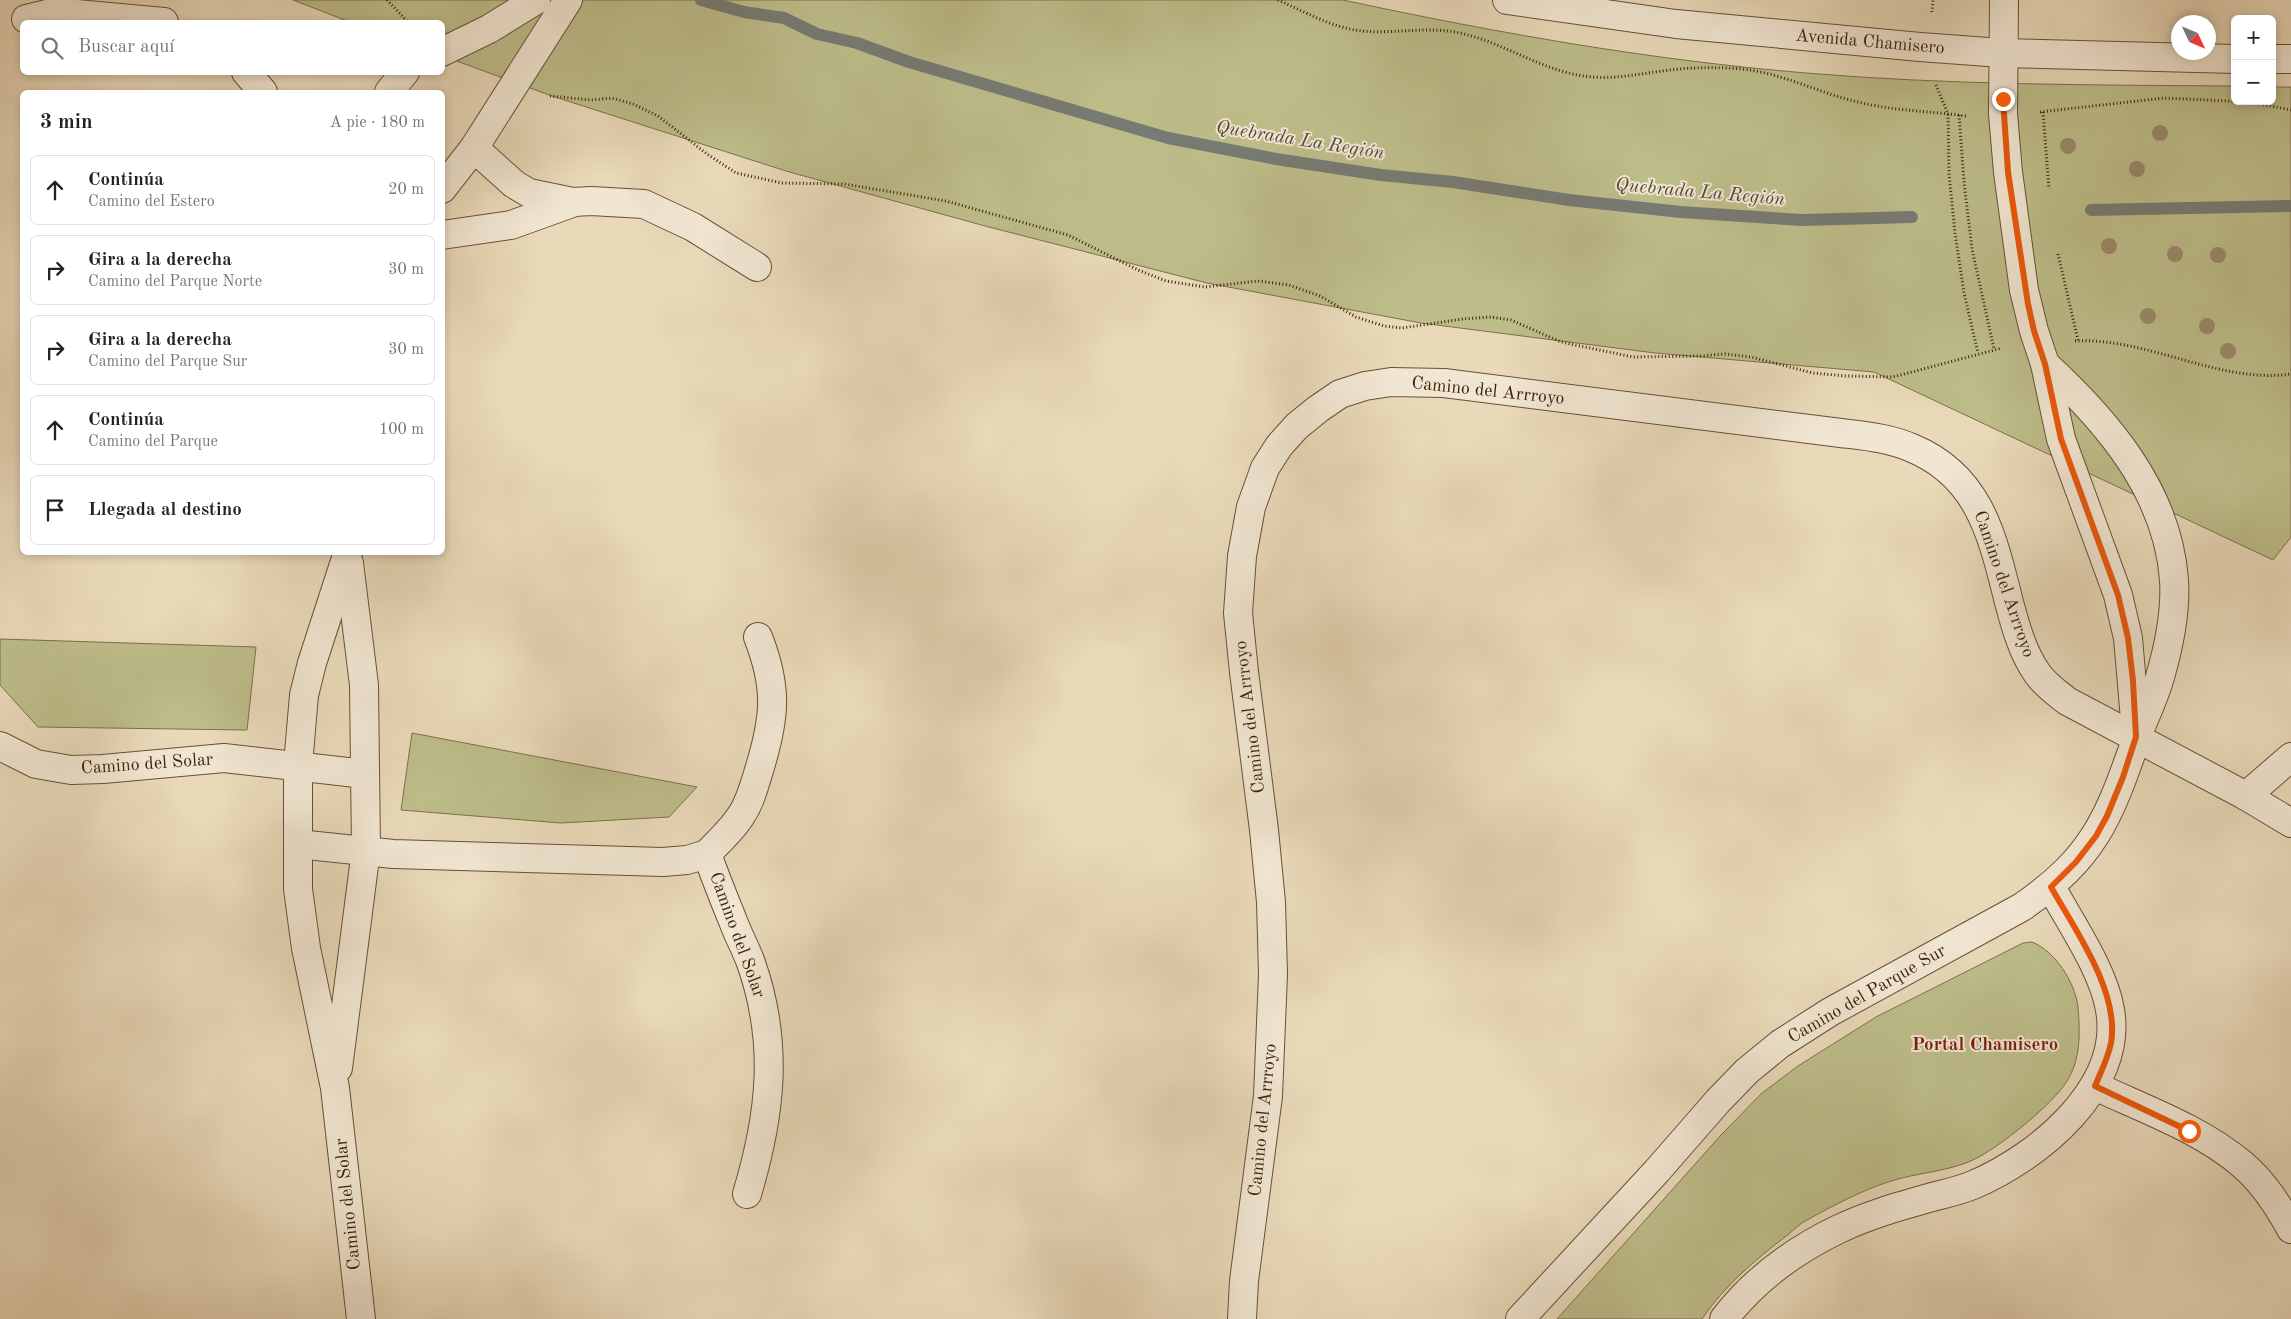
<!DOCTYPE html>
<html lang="es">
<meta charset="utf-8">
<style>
:root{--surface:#fff;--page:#f6f6f6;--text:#222;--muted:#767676;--line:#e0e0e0}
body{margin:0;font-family:"Old Standard TT",serif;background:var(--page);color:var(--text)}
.controls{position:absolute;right:15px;top:15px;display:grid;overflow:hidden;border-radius:8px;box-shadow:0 2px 8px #0003}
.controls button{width:45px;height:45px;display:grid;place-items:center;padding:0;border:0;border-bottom:1px solid var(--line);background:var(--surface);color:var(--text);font:25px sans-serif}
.compass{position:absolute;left:2171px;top:15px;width:45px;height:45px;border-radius:50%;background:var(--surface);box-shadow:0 2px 8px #0003;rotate:134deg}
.stop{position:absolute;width:15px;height:15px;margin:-11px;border:4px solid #ea580c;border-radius:50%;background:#fff}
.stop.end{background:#ea580c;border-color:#fff;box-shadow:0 1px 5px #0008}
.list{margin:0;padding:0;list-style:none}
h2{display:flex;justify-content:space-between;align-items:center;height:65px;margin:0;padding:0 20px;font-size:21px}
h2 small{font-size:16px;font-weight:400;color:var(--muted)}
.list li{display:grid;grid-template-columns:32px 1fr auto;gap:15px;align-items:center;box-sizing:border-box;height:70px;margin:0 10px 10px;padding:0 10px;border:1px solid var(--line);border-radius:8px}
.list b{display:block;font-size:19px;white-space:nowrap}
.list p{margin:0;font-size:16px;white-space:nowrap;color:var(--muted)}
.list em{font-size:16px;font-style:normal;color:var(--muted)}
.icon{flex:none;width:28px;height:28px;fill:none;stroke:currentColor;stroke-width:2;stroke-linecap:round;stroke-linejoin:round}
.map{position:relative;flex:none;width:2291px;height:1319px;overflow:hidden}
.search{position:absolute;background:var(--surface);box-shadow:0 2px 8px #0003;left:20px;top:20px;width:425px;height:55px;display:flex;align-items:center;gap:12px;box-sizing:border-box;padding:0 18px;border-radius:8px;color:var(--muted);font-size:19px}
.panel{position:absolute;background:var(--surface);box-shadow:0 2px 8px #0003;left:20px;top:90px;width:425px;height:465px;border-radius:8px}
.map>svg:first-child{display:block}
</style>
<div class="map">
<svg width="2291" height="1319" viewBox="0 0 2291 1319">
<rect width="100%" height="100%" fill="#e9d9b9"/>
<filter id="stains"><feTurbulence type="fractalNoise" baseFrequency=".004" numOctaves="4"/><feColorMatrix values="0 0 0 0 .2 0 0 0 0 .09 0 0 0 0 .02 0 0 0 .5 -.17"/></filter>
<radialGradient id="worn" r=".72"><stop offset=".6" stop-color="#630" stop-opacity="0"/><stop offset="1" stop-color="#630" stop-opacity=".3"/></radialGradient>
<!-- green -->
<g fill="#bdbd8a" stroke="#7c704a">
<path d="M293,0H1343C1497,33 1650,60 1806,73C1949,85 2092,85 2235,86V101H2272V87H2291V537L2273,560L1874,372L1655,353L1421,323L1207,283L985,226L786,171L552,96L443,56L442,22H350Z"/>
<path d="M0,639L256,647L247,730L38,727L0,685Z"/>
<path d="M412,733L697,787L669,817L561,823L401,810Z"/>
<path d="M2032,942C2055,951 2075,982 2078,1007C2080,1032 2081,1059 2067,1081C2052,1105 2004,1143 1979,1157C1952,1172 1917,1172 1888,1182C1861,1191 1834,1205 1809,1219C1800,1223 1793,1231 1785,1237C1755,1260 1723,1287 1702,1319H1557L1721,1135L1762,1093L1798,1066L1876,1017L2023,943Z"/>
</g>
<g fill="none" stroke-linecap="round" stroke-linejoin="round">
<!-- stream -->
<g stroke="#777b74" stroke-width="12">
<path d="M701,0L744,12L784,18L817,34L857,43L909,62L1168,138L1276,159L1381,175L1453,182L1569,200L1681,212L1802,220L1912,217"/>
<path d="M2091,210L2291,206"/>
</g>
<!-- minor casing -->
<g stroke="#675036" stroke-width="30">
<g id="minor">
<path d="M2004,0L2003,114L2008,172L2024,290L2034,331L2045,364L2061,439L2118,595L2128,638L2136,731"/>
<path d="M26,19L55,12L164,22"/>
<path d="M442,52L489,29L536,0"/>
<path d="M246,72L263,92"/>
<path d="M389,92L405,72"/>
<path d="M474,148L514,184L529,193L573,202L591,201L644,204L693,227L757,267"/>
<path d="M442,189L474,148L568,0"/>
<path d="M442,235L511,225L572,203"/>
<path d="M348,552L312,663L304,695L298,765V889L306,948L335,1088L361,1319"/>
<path d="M0,746L36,764L71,770L103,769L224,758L365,774"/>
<path d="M2246,796L2291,757"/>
<path d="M298,844L393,854L663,862L687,860L707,854"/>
<path d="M338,1068L366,850L364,685L349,563"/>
<path d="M2095,1086C2144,1109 2201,1129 2243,1165C2264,1183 2278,1205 2291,1229"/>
<path d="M747,1194C771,1114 779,1043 751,963C746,949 738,935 733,921C724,899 715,876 707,854C719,841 733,829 742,814C751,800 755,783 760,767C775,717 778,688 758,637"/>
<path d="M1242,1319L1244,1281L1268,1096L1273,974L1271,902L1264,830L1244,672L1238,613L1242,556L1251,507L1265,468L1279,446L1297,426L1318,409L1340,394L1365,386L1391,382L1444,383L1841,433C1865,436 1889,438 1912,448C1982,477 1993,540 2010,606C2016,628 2023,653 2037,673C2045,685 2056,692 2067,701L2246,796L2291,823"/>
<path d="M1520,1319L1656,1172L1718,1101L1747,1071L1780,1044L1830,1012L2022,907C2094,857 2108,820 2136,740C2143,719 2154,699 2160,677C2169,646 2176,611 2174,580C2168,492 2107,421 2045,364"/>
<path d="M1724,1319C1754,1280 1795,1250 1839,1229C1870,1214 1904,1205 1936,1196C1948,1193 1961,1190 1973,1185C2037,1158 2124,1088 2110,1010C2104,971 2070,922 2051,887"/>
</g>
</g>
<!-- tertiary casing -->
<g stroke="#675036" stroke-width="30">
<g id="tertiary">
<path d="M1507,0L1676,24L1920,47L2002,53L2235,59"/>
<path d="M2272,59H2291"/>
</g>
</g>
<!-- path -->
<g stroke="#3c220a" stroke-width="3" stroke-dasharray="1 2.5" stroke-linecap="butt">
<path d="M387,0L408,22"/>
<path d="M1278,0C1305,12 1333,28 1362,31C1395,34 1428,26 1460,33C1506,43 1544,73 1592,77C1619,79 1644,73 1670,70C1694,67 1718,67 1742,69C1782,73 1819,93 1858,102C1894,111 1930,111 1966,116"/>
<path d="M1932,12L1933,0"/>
<path d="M1936,85L1948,114L1949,174L1955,233L1964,293L1978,353"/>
<path d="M550,96L591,100L612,98L633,104L658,116L707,154L736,173L782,183L844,184L946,201L1068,235L1138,270L1166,281L1205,287L1258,281L1289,285L1320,296L1356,317L1384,326L1402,328L1463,319L1491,317L1511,320L1561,342L1633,357L1700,356L1725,354L1751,357L1813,373L1846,376L1893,377L2002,348"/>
<path d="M2040,112L2164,98L2250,102L2291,110"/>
<path d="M2043,112L2049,189"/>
<path d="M1959,115L1964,182L1972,249L1994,349"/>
<path d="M2058,254L2078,340"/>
<path d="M2075,341C2148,337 2218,384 2291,374"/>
</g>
<!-- minor -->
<use href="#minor" stroke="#f1e6d2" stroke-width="28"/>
<!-- tertiary -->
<use href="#tertiary" stroke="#f1e6d2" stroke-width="28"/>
</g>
<!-- trees -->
<g fill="#9b8a6a">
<circle cx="2160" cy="133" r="8"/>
<circle cx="2068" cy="146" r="8"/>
<circle cx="2137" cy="169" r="8"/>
<circle cx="2109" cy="246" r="8"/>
<circle cx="2175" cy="254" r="8"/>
<circle cx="2218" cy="255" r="8"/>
<circle cx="2148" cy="316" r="8"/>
<circle cx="2207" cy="326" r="8"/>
<circle cx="2228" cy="351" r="8"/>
</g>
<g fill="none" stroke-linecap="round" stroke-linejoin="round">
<!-- route -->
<path stroke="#ea580c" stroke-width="6" d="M2003,99L2008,172L2028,304L2034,331L2045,364L2061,439L2118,595L2128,638L2133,681L2136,737L2123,777L2107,816L2096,836L2076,862L2051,887C2075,930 2120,992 2111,1043C2108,1058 2101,1072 2095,1086L2189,1131"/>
</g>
<g text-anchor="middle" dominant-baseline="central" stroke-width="4" stroke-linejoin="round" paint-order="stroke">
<!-- street labels -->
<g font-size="18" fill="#3c220a" stroke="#f1e6d2">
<text transform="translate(1870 42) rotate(5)">Avenida Chamisero</text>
<text transform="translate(1488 391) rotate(6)">Camino del Arrroyo</text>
<text transform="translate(2004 584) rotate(71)">Camino del Arrroyo</text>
<text transform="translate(1250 717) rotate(-97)">Camino del Arrroyo</text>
<text transform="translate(147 764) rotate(-4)">Camino del Solar</text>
<text transform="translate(737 935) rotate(70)">Camino del Solar</text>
<text transform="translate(1867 994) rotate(-30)">Camino del Parque Sur</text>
<text transform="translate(1263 1120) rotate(-84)">Camino del Arrroyo</text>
<text transform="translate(348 1204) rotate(-96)">Camino del Solar</text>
</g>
<!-- water labels -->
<g font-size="19" font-style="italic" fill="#544736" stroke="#f1e6d2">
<text transform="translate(1300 141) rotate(9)">Quebrada La Región</text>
<text transform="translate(1700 193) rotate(5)">Quebrada La Región</text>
</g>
<!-- neighbourhood labels -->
<g font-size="19" font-weight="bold" fill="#7a1f14" stroke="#f1e6d2">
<text x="1985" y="1045">Portal Chamisero</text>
</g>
</g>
<rect width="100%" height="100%" filter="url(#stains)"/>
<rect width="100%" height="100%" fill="url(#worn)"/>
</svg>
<div class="controls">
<button>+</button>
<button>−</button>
</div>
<svg class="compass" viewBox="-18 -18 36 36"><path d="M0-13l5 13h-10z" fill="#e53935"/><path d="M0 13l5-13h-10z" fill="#767676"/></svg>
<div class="stop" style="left:2189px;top:1131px"></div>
<div class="stop end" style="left:2003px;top:99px"></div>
<div class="search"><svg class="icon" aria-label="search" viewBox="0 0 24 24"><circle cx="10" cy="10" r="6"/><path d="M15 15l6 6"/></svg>Buscar aquí</div>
<section class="panel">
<h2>3 min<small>A pie · 180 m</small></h2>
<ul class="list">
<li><svg class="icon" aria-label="ahead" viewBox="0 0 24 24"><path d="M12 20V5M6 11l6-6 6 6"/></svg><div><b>Continúa</b><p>Camino del Estero</p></div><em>20 m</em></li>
<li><svg class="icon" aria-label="right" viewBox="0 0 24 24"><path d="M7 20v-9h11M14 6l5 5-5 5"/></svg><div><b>Gira a la derecha</b><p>Camino del Parque Norte</p></div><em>30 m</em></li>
<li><svg class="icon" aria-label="right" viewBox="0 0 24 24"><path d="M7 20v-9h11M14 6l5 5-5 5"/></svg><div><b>Gira a la derecha</b><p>Camino del Parque Sur</p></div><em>30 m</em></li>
<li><svg class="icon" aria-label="ahead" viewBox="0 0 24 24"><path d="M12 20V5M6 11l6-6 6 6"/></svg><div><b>Continúa</b><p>Camino del Parque</p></div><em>100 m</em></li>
<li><svg class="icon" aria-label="arrive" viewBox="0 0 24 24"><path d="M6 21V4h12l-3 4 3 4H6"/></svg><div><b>Llegada al destino</b></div></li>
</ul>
</section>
</div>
